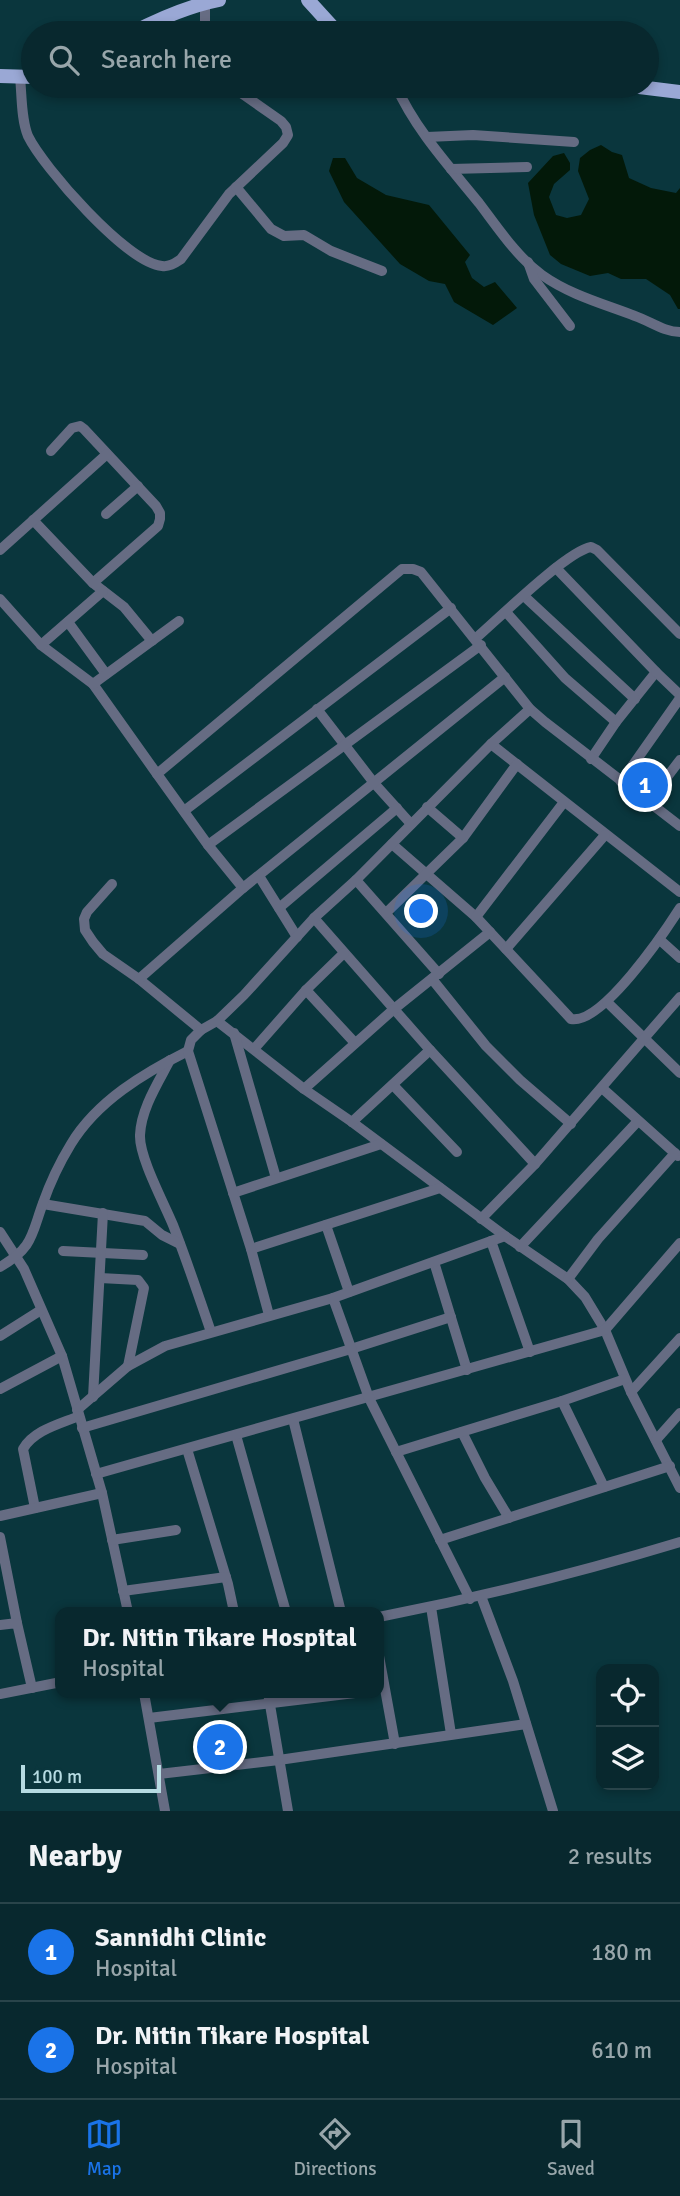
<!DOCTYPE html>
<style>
:root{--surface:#08282e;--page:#113036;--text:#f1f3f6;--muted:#98a6aa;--line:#29444a;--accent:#1a73e8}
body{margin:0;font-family:Signika,sans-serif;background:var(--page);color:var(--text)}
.controls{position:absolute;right:21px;bottom:21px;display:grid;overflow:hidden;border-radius:14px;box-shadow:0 4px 10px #0003}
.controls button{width:63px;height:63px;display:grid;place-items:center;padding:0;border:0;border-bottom:2px solid var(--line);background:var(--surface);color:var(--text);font:35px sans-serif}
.scale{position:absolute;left:21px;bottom:18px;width:140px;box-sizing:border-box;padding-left:7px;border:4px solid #b6dbe2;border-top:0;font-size:19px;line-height:24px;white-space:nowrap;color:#b6dbe2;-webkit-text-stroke:5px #0a363d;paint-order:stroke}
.you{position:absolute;left:422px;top:912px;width:24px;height:24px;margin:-18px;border:5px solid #fff;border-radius:50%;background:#1a73e8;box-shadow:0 0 0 10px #1a73e833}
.badge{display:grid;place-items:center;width:46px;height:46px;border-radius:50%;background:var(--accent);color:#fff;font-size:23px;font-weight:700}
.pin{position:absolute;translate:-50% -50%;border:4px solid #fff;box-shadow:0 2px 7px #0006}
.popup{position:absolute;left:55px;top:1607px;width:329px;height:91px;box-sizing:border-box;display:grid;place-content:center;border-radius:14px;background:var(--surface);filter:drop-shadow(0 2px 5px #0005);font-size:23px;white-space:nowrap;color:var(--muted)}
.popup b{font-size:26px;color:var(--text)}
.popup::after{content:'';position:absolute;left:50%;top:100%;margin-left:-14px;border:14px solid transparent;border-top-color:var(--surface)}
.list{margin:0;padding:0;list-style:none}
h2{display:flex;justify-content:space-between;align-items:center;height:91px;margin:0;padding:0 28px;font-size:30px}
h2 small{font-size:23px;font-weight:400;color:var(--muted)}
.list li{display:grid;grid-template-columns:46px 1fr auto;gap:21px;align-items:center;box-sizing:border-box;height:98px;padding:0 28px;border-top:2px solid var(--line)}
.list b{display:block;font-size:26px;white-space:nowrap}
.list p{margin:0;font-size:23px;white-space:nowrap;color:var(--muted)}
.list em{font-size:23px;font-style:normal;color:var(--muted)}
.icon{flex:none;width:38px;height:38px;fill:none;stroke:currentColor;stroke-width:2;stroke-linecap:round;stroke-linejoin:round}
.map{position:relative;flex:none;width:680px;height:1811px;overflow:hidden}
.search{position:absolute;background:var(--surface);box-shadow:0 4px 10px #0003;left:21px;right:21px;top:21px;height:77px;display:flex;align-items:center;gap:18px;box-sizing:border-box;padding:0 24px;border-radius:38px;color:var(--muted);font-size:26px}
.sheet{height:287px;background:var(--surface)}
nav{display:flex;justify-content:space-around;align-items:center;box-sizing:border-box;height:98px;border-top:2px solid var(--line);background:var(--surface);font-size:19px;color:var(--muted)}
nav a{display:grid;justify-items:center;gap:4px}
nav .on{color:var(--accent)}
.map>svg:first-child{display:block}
</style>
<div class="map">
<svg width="680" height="1811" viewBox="0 0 680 1811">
<rect width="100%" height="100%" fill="#0a363d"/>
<!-- water -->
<g fill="#031909">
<path d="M601,145L612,152L622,155L629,178L651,188L676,193L680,188V309H678L670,295L646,279H621L608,273L590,276L561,264L550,255L534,215L528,183L553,156L564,153L570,163V170L554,184L549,197L556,215L567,218L581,215L589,199L578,171L580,158L590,150Z"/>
<path d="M333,158H345L357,178L386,195L429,205L470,255L465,262L472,278L484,287L495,282L517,308L493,325L454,302L445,284L429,281L400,264L344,202L329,171Z"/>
</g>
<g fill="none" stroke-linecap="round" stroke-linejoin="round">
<!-- minor -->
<g stroke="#666c83" stroke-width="10">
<path d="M205,33V3"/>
<path d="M20,77C22,96 21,119 28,136C43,167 127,263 162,266C170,267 175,263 181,259L229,194L283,143L288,135L286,127L281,121L231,86"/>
<path d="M396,86C415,129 449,166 479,203C498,228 517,257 542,275C570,295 604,304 635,316C650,321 664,332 680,332"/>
<path d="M427,137L473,135L574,142"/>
<path d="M451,169L527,167"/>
<path d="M236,187L271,229L284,236L304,235L331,251L382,271"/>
<path d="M528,262L534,279L570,326"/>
<path d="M51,451L72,428L80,426L84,429L156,506L160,513V519L158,526L93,583"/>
<path d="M106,514L138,486"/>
<path d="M33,520L93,583L124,607L152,641"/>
<path d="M0,550L107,454"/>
<path d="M556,568L656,672L616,722L591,759"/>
<path d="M524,596L635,699"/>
<path d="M0,599L41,645L93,684L157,774"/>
<path d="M506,612L565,678L616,722"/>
<path d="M68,622L106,674"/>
<path d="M476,638C498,619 567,551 591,547L597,550L680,634"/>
<path d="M41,645L103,591"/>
<path d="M656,672L680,695"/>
<path d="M93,684L179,621"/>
<path d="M317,709L374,783L411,824"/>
<path d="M491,744L680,892"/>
<path d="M621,782L680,698"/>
<path d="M648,802L680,760"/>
<path d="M427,807L463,838"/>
<path d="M184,811L451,608"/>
<path d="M392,844L476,917L571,1019C602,1025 664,933 680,908"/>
<path d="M208,845L481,645"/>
<path d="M259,876L297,937"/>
<path d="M356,880L439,974"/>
<path d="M112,884L87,912L84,919L85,930L93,942L103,954L139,979L201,1030"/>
<path d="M243,888L208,845L157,774L402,569H413L421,572L530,709L545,722L680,826"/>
<path d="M279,908L397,808"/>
<path d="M386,913L463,838L517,764"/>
<path d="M476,917L564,802"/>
<path d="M314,918L430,1050L535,1164"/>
<path d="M660,940L680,958"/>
<path d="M506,949L605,835"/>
<path d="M139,979L243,888L505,677"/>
<path d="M432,979L486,1046L520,1080L571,1124"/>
<path d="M306,990L355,1043"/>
<path d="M607,1002L680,1073"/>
<path d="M217,1021L304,1089L352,1122L505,1236L568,1279L585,1297L605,1330L631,1392L680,1488"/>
<path d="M234,1033L276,1178"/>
<path d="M254,1049L306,990L344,953"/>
<path d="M170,1060C158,1083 141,1109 140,1135C139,1157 164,1203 173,1225C187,1261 199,1297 211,1332"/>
<path d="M393,1085L457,1152"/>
<path d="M602,1088L678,1156"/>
<path d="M304,1089L394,1009L490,932"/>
<path d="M352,1122L430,1050"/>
<path d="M233,1193L381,1144"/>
<path d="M43,1204L145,1221L162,1235L180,1244"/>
<path d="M481,1219L535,1164L680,997"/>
<path d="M326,1225L349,1292"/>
<path d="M0,1232L24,1269L62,1356L102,1493L128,1612"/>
<path d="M491,1241L530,1352"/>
<path d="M520,1247L638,1121"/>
<path d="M251,1249L440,1188"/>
<path d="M63,1251L143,1255"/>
<path d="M434,1262L467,1370"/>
<path d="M0,1267C33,1248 31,1236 43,1203C50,1183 60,1162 71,1144C97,1101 144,1073 188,1051"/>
<path d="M100,1278L138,1280L144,1288L128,1366"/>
<path d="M568,1279L598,1239L675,1153"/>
<path d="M269,1315L251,1249L188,1051L191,1040L201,1030L217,1021L244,995L314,918L356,880L491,744L530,709"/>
<path d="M0,1336L41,1310"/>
<path d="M0,1389L62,1356"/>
<path d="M631,1392L680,1338"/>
<path d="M93,1397L103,1213"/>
<path d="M562,1401L604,1487"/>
<path d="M77,1410L128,1366L165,1346L333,1298"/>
<path d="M293,1419L341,1612"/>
<path d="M82,1428L351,1349L451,1317"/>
<path d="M462,1432L485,1478L509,1518"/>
<path d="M236,1435L286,1612"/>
<path d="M656,1440L680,1413"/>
<path d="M187,1449L228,1584L234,1612"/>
<path d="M396,1452L562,1401L625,1379"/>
<path d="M96,1474L605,1330L680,1243"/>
<path d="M35,1508L23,1449C34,1430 60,1424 79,1416"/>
<path d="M0,1516L102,1493"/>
<path d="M0,1537L17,1623"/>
<path d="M112,1540L176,1530"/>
<path d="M440,1540L670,1466"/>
<path d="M123,1591L226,1577"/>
<path d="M481,1596L513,1681L553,1811"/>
<path d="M470,1599L369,1398L333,1298L505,1236"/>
<path d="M431,1607L451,1734"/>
<path d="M379,1617C481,1597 581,1572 680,1542"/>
<path d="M0,1625L17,1623L32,1688"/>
<path d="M379,1656L395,1744"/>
<path d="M144,1693L165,1811"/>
<path d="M268,1693L288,1811"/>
<path d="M0,1694L61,1682"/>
<path d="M149,1718L355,1693"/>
<path d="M159,1774L279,1760L526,1724"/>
</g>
<!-- major -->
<g stroke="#9aa8d5" stroke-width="14">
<path d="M308,0L338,33"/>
<path d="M132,33C159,19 189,6 219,0"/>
<path d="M0,76L33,77"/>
<path d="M631,86L680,92"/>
</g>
</g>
</svg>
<div class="controls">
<button><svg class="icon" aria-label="locate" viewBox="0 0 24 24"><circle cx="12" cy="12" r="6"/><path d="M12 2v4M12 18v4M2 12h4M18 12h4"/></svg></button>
<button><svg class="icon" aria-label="layers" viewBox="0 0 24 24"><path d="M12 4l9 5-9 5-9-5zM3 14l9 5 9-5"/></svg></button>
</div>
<div class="scale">100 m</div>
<div class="you"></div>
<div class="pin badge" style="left:645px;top:785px">1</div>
<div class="pin badge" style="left:220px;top:1747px">2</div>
<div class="popup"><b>Dr. Nitin Tikare Hospital</b>Hospital</div>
<div class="search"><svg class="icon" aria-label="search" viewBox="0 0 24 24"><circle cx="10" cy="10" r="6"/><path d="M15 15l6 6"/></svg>Search here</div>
</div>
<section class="sheet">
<h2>Nearby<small>2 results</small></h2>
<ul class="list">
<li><span class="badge">1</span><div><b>Sannidhi Clinic</b><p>Hospital</p></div><em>180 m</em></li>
<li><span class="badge">2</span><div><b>Dr. Nitin Tikare Hospital</b><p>Hospital</p></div><em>610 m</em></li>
</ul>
</section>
<nav>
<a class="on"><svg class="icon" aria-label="map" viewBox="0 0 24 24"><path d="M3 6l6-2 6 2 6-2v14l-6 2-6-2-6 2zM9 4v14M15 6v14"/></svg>Map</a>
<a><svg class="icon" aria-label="directions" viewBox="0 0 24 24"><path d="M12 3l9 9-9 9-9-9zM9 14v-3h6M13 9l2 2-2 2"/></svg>Directions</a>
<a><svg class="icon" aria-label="saved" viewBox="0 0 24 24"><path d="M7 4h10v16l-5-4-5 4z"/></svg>Saved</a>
</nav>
